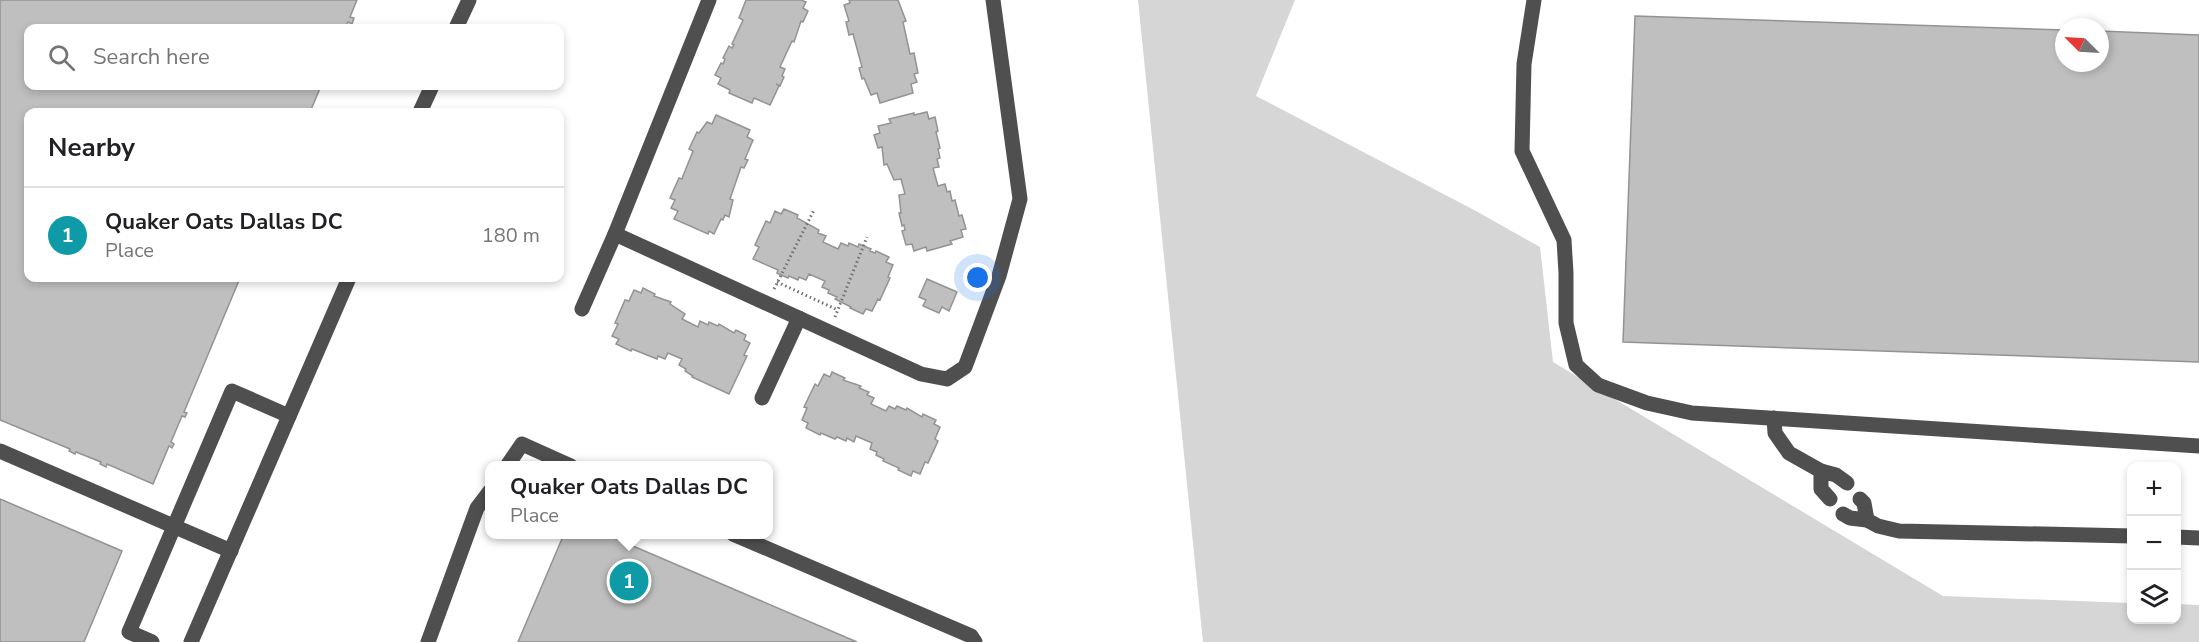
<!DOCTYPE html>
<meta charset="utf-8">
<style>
:root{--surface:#fff;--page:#f6f6f6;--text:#202124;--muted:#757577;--line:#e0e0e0;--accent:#111827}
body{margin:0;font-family:"Nunito Sans",sans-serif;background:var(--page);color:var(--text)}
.controls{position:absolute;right:18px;bottom:18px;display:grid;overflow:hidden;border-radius:12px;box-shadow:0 3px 9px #0003}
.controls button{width:54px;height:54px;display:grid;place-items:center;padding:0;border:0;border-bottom:2px solid var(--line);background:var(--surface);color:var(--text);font:30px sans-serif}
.compass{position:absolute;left:2055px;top:18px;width:54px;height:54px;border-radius:50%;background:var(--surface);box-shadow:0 3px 9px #0003;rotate:294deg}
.you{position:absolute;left:978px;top:278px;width:21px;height:21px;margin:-15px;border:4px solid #fff;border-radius:50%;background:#1a73e8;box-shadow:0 0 0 9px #1a73e833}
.badge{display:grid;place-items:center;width:39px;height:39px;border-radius:50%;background:var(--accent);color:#fff;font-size:20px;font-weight:700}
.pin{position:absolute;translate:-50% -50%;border:3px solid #fff;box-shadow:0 2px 6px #0006}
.popup{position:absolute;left:485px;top:461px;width:288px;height:78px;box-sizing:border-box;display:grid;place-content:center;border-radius:12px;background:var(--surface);filter:drop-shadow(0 2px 4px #0005);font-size:20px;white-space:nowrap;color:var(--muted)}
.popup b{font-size:22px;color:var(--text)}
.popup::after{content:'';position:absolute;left:50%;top:100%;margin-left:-12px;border:12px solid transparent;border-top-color:var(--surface)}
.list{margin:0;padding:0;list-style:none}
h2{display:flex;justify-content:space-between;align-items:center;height:78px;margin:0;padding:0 24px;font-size:26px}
h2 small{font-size:20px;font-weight:400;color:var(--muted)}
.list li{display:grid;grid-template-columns:39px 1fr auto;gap:18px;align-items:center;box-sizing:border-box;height:96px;padding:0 24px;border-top:2px solid var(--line)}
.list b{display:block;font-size:22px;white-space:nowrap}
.list p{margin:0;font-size:20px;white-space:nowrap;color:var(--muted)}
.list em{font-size:20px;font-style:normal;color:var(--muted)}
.icon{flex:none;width:33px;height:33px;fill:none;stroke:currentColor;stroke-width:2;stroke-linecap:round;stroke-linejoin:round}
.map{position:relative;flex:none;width:2199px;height:642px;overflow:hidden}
.search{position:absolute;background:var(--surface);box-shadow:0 3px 9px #0003;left:24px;top:24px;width:540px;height:66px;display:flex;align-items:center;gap:15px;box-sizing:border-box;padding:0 21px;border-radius:12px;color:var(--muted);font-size:22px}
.panel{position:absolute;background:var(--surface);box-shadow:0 3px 9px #0003;left:24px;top:108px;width:540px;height:174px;border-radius:12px}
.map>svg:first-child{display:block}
</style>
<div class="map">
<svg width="2199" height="642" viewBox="0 0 2199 642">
<rect width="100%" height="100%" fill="#fff"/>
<!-- green -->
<path fill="#d6d6d6" d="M1138,0H1295L1256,96L1476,211L1540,247L1553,362L1943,596L2131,603L2132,620H2176L2177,604L2199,605V642H1203Z"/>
<!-- building -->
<g fill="#bfbfbf" stroke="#939393" stroke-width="1.5">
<path d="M0,0H357L350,17L354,18L352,24L348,22L345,28H28V86H321L310,112H28V278H240L184,412L187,413L185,417L182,416L171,442L174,444L172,448L169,446L153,484L107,464L106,467L100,464L101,462L76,452L75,454L69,451L70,449L0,420Z"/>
<path d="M746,0H801L806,2L803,8L808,11L803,22L801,21L794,42L792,41L780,67L785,69L782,76L784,77L780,86L776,84L779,86L770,105L754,98L752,103L729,93L730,90L718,84L721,78L715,75L721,63L723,64L725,59L723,58L729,46L732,48L734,45L732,44L743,20L739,18Z"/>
<path d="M849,0H898L906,21L903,22L910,54L914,53L918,73L914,74L917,82L911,84L913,93L880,103L877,93L871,95L864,78L862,79L859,68L862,67L853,34L849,35L846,22L849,21L844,5L850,3Z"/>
<path d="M1635,16L2064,30V63H2100V31L2199,35V362L1623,342Z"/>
<path d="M927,112L929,119L935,117L938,131L936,132L940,148L938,149L940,158L937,159L939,167L933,168L938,186L945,184L947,192L950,191L952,201L955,200L959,216L962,215L966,229L961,230L963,237L950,241L952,244L927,251L926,247L914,251L912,244L906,245L902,231L905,230L904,225L902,226L899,213H901L899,195L905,194L901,179L894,180L887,164L884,165L882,147L878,148L874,135L880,133L878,126L891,123L889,119L914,113V115Z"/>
<path d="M716,115L750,130L747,137L753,140L745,159L748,160L744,168L741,167L730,199L733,200L729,217L725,215L723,220L721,219L714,234L709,231L708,234L674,219L678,211L671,208L675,200L670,198L679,178L682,179L683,176L693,151L689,149L697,132L699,133L707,122L712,124Z"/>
<path d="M784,209L798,215L797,218L819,230L818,233L826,236L823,242L838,249L841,243L848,246L849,243L858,247L859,244L871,249L870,251L875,253L876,251L889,257L886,262L893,265L888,277L890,278L880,300L878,299L872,311L866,309L863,314L850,308L851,307L835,299L837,297L828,293L829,290L822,287L825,281L809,274L806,280L799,277L798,280L789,276L788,278L777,273L778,270L753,259L759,247L755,245L766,221L770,223L775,211L781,214Z"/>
<path d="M927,279L957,292L949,311L942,307L939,313L923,306L926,300L919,297Z"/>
<path d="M643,288L655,294L654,296L671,302L670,304L685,314L682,319L698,327L700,321L708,325L709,322L718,326L719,324L734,333L736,330L746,335L744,340L750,343L744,355L747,356L729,394L692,377L693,376L685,371L686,369L679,365L682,359L668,353L665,359L658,356L657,359L632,349L631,351L616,344L619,339L612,336L618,324L615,323L625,300L629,301L634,290L641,293Z"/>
<path d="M832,372L845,378L843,380L861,386L859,388L869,392L867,395L874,398L871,404L886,411L889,406L895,409L897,406L906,410L907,408L922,417L923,414L936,420L934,424L940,427L935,439L938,441L928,463L925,462L920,474L913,471L911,476L898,470L899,468L883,461L884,459L876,455L877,452L870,449L872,443L856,436L854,442L847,438L846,441L837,437L835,439L821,433L820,435L806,428L808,423L802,420L807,408L804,407L815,384L818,386L824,374L830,377Z"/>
<path d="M0,499L122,551L84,642H0Z"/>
<path d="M564,534H605L857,642H518Z"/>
</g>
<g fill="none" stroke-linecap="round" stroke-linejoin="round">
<!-- path -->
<g stroke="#717171" stroke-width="3" stroke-dasharray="1.5 3" stroke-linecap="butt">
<path d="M777,282L838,310"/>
<path d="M774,289L814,210"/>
<path d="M835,317L867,237"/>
</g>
<!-- minor -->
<g stroke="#4f4f4f" stroke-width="15">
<path d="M1534,0L1524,64L1522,151L1564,240L1566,273V323L1576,365L1598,385L1647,403L1692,413L2199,446"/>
<path d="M456,28L469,0"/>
<path d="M420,112L432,86"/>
<path d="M615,234L921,374L947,379L965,367L999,276L1020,199L993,0"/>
<path d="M582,309L615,234L709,0"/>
<path d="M762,398L799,318"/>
<path d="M1774,418L1775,433L1789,453L1821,471"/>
<path d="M0,451L231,551"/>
<path d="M507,466L522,444L571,466"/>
<path d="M1830,499L1821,489V471L1836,475L1847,483"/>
<path d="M1843,514L1850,518L1867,520L1864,503L1860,499"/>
<path d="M1867,520L1878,526L1899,531L2132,536"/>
<path d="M733,534L971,636L975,642"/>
<path d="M2176,537L2199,538"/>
<path d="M152,642L129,632L232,391L289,416"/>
<path d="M191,642L349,278"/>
<path d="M428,642L477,508L490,491"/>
</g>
</g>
</svg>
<div class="controls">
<button>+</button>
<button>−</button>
<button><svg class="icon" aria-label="layers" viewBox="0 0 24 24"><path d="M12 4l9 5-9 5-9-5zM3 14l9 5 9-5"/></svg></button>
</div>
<svg class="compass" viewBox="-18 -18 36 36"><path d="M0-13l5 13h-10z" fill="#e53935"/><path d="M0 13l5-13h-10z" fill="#757577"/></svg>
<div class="you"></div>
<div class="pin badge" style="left:629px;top:581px;background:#0f9aa8">1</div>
<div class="popup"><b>Quaker Oats Dallas DC</b>Place</div>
<div class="search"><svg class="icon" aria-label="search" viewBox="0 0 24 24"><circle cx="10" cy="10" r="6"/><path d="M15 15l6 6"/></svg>Search here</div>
<section class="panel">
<h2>Nearby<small></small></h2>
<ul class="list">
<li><span class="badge" style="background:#0f9aa8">1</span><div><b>Quaker Oats Dallas DC</b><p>Place</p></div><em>180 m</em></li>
</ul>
</section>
</div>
